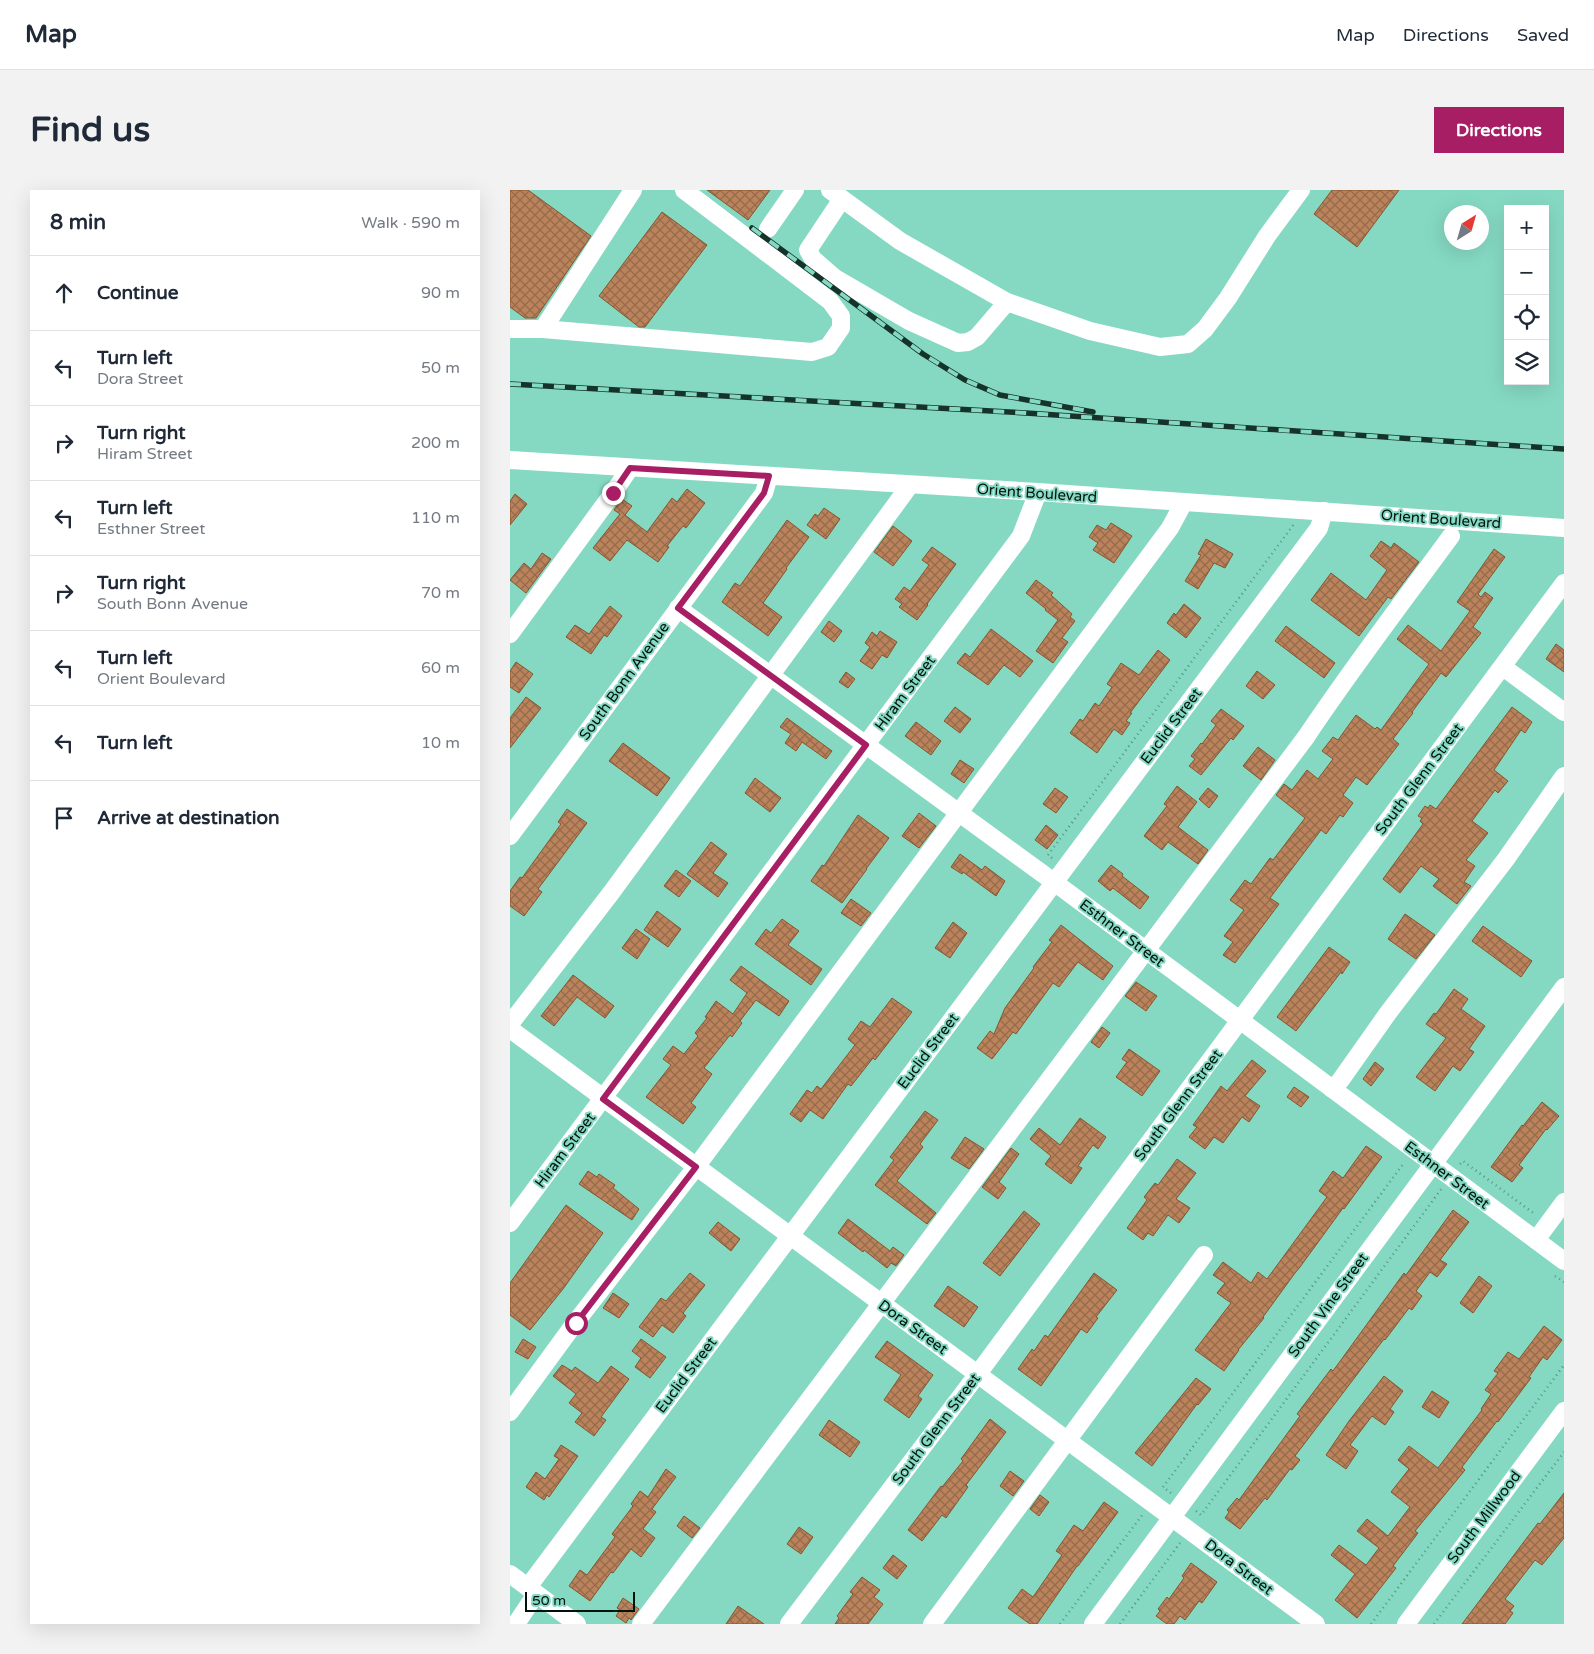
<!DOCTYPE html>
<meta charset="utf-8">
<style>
:root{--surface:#fff;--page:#f2f2f3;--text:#1f2937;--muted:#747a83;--line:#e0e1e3;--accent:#a71e64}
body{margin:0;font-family:"Varela Round",sans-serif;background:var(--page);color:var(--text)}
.controls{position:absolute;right:15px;top:15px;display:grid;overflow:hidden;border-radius:0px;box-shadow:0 5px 20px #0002}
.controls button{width:45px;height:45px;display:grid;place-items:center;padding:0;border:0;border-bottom:1px solid var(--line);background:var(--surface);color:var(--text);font:25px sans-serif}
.compass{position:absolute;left:934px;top:15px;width:45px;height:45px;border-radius:50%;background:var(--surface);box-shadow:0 5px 20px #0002;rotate:37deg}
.scale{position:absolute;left:15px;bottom:12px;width:110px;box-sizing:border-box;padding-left:5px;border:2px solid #00120c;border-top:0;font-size:14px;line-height:18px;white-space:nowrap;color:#00120c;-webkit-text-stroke:4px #85d9c3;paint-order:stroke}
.stop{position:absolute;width:15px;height:15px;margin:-11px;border:4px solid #a71e64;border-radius:50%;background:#fff}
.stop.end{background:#a71e64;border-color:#fff;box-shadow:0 1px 5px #0008}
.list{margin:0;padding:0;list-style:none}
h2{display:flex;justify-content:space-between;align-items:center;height:65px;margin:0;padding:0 20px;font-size:21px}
h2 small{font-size:16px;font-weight:400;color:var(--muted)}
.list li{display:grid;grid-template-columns:32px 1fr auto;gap:15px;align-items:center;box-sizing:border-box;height:75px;padding:0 20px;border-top:1px solid var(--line)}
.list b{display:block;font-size:19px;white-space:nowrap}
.list p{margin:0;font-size:16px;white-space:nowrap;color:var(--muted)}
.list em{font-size:16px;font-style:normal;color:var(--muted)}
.icon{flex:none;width:28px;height:28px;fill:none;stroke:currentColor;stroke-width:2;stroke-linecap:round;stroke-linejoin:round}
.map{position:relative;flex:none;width:1054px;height:1434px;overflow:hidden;border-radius:0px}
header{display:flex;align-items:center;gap:30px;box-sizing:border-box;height:70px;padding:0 25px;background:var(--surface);border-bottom:1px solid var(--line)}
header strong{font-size:24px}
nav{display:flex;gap:28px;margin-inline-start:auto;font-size:18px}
.intro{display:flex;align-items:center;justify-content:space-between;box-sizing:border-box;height:120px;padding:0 30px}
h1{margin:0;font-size:35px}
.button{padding:12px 22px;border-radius:0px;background:var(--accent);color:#fff;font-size:18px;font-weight:700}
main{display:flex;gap:30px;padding:0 30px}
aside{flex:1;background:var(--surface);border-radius:0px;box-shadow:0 5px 20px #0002}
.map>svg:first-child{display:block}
</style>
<header>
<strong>Map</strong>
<nav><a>Map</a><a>Directions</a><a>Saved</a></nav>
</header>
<div class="intro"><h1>Find us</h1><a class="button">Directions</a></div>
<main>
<aside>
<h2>8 min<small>Walk · 590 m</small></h2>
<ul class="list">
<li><svg class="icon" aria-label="ahead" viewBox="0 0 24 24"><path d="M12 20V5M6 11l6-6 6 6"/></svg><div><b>Continue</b></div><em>90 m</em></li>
<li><svg class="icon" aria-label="left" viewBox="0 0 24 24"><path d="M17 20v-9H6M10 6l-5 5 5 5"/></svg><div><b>Turn left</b><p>Dora Street</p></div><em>50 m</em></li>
<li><svg class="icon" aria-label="right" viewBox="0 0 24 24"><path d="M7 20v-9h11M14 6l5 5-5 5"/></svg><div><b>Turn right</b><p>Hiram Street</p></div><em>200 m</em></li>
<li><svg class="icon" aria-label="left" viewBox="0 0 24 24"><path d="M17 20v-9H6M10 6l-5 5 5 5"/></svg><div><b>Turn left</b><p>Esthner Street</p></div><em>110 m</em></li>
<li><svg class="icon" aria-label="right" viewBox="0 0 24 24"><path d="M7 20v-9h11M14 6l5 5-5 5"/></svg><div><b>Turn right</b><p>South Bonn Avenue</p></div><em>70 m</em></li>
<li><svg class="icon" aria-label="left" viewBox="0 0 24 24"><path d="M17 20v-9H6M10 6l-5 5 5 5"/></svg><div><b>Turn left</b><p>Orient Boulevard</p></div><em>60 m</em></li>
<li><svg class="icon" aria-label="left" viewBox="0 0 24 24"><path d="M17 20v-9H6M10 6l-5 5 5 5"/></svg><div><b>Turn left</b></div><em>10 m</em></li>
<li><svg class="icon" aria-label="arrive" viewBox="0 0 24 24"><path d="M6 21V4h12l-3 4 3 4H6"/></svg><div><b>Arrive at destination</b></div></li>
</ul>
</aside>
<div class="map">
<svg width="1054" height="1434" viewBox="0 0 1054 1434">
<defs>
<pattern id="building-cross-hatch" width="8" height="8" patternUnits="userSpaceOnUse" patternTransform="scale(1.25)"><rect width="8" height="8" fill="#bb835c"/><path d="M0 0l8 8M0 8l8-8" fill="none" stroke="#966a4a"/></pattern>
</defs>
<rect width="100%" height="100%" fill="#85d9c3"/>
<!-- building -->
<g fill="url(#building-cross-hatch)" stroke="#88542d">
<path d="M0,0H18L81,46L26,128H15L0,117Z"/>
<path d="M197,0H260L238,30Z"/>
<path d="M822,0H889L847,57L804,24Z"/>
<path d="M152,22L197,55L135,137H129L89,106Z"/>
<path d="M177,299L195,313L176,338L173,336L157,356L159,357L148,372L117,350L100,371L83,358L110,324L104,320L112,309L122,316L115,325L137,342L162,308L167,312Z"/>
<path d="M5,304L17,314L0,335V311Z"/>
<path d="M314,318L330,329L316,349L297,335L305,324L308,326Z"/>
<path d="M277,330L299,347L276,378L277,379L253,413L272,427L258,446L212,412L225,393L230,396Z"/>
<path d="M601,333L622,346L604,373L583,360L588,353L579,347L587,335L596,340Z"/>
<path d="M383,336L402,351L383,376L364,362Z"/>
<path d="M696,349L723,364L715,378L704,373L688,399L675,391L691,365L688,364Z"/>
<path d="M871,351L881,358L884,353L909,372L881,409L878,407L849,446L801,410L821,383L856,410L877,380L860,366Z"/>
<path d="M422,357L446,374L417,414L418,415L407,430L389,417L392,414L385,409L394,397L400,401L419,375L412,370Z"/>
<path d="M984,359L995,367L968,404L971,407L975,402L983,408L963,437L971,443L936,487L931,483L902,522L903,523L883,549L889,554L857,595L846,587L833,605L843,613L833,627L830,625L816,644L811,640L760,708L769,714L725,773L713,765L723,752L714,746L734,720L720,710L735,690L741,694L760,668L763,670L795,628L766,605L774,594L782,600L797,580L808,589L823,569L812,561L823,547L828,550L846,525L865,539L867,537L871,540L919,474L887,449L898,435L931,461L960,421L947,412Z"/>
<path d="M32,363L41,369L16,403L0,390L14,373L21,379Z"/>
<path d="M526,390L543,403L541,405L562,424L560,427L565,431L552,448L558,452L543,473L526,461L548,430L535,420L536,419L516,403Z"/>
<path d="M674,414L691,428L676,448L657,433L664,423L666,425Z"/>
<path d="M100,416L112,426L97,447L94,445L81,464L56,447L65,435L79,444Z"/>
<path d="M319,431L332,441L324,452L311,442Z"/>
<path d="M776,436L825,473L814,488L765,451Z"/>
<path d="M481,439L523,471L510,487L494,475L478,495L447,473L455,463L460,467Z"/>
<path d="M370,441L387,452L377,468L372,465L362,479L350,471L360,457L355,453L362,442L367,446Z"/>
<path d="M1046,454L1054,460V482L1036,469Z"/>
<path d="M648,460L660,470L620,523H622L616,531L620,533L612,545L604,539L587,563L560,543L570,529L573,531L585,513L589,516L602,497L597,494L611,473L629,485Z"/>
<path d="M6,472L23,484L9,503L0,497V481Z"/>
<path d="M747,481L765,495L753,509L736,496Z"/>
<path d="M336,482L345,489L338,498L329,492Z"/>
<path d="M16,507L31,518L0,558V528Z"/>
<path d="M445,517L461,529L450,543L434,531Z"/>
<path d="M1002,517L1022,532L1015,543L1011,540L984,580L998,591L988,603L985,600L962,631L978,643L956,670L965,676L954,692L961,696L947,714L923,696L929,689L911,676L890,703L873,689L913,634L910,631L912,628L908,626L915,616L918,618L920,615L926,619Z"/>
<path d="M711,519L734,536L723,550L721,548L691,585L679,576L685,569L681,566L691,553L692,554L706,535L701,531Z"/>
<path d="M277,528L322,561L316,569L292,552L286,561L275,553L281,544L270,537Z"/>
<path d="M406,532L431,551L421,565L395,546Z"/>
<path d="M113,553L160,588L147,606L99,571Z"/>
<path d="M748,557L765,570L751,590L733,576Z"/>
<path d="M450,570L464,579L454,593L441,584Z"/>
<path d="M245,588L271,608L260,622L235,603Z"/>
<path d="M667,596L687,612L668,637L698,660L688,674L658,652L652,660L634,646L657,616L654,614Z"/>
<path d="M545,598L558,607L546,623L533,614Z"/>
<path d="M698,598L708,606L699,618L689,609Z"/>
<path d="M57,619L77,633L28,699L32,702L14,726L0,716V701L10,687L12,688L51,634L48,632Z"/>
<path d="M409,623L426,636L409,658L392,646Z"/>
<path d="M348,625L379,648L356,679H357L332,713L301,691L312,675L314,676Z"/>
<path d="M536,635L548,645L537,659L525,650Z"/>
<path d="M201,652L217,664L203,683L218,693L208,707L177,684Z"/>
<path d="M450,664L472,680L475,676L495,691L486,706L453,682L452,684L441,677Z"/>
<path d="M601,675L613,684L612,686L639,707L630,719L603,698L600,701L588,691Z"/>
<path d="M166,680L181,691L169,707L154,696Z"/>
<path d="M341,709L361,723L351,736L331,723Z"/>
<path d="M147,721L171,739L158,757L134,740Z"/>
<path d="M895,724L925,745L906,769L878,749Z"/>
<path d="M272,729L289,741L278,755L312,779L301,795L245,754L256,739L261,743Z"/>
<path d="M443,732L457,743L440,768L425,758Z"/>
<path d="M551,735L603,776L593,790L568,772L549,797L543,793L506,844L503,842L482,869L467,858L480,841L484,844L495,818L524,778L523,777L542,752L539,750Z"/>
<path d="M973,736L1022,771L1011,787L962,751Z"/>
<path d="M126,739L140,749L127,769L112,758Z"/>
<path d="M819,757L840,772L832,784L831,782L786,841L767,827Z"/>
<path d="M231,776L279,811L269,826L246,810L230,831L232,833L222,847L220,845L194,878L202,884L181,913L186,917L173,934L136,907L161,875L153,869L163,856L174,864L188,846L185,843L197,828L195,827L206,811L223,824L237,803L220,790Z"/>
<path d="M63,785L104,816L95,828L67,807L44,836L31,826Z"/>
<path d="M626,792L647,806L636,821L615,806Z"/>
<path d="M944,799L958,809L951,819L975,836L959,859L964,862L950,881L943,876L925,901L906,887L936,848L916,834L924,823L926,824Z"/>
<path d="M382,808L402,822L365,870L363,868L341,896L338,894L313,929L300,920L291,932L280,924L297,900L302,903L307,896L311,899L345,855L338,849L351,831L360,837Z"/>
<path d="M592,837L600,843L589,858L581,852Z"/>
<path d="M619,859L650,881L632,906L606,887L617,872L612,869Z"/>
<path d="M742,870L756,881L735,906L750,916L739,932L732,927L713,953L704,947L695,959L679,947L687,937L683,935L711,896L717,901Z"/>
<path d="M865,872L874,879L861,896L853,889Z"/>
<path d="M784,897L799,907L791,917L777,907Z"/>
<path d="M1032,912L1049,926L1037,940L1036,939L1009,975L1013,978L1002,992L981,977L1012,935L1013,936Z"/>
<path d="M415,921L428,930L410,954L413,957L387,991L426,1023L417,1034L365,995L384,970L380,967Z"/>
<path d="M570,928L596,947L588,959L583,955L568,976L572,978L561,994L535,974L541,966L520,949L529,938L550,955Z"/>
<path d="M455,947L474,959L459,979L441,968Z"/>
<path d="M856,956L872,967L834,1019L833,1018L790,1077L785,1083L753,1127L754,1128L728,1160H729L714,1181L685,1160L721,1113L707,1103L715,1093L703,1085L713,1072L741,1093L748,1082L757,1089L817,1007L809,1001L823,981L833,988Z"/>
<path d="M501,958L509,964L489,992L496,998L488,1009L472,997Z"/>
<path d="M667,969L686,983L666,1009L680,1018L669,1033L658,1025L643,1046L638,1043L633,1050L617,1038L637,1010L634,1007L645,993L648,995Z"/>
<path d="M78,981L87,987L89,984L105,995L103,998L129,1019L122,1030L69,994Z"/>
<path d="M56,1015L93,1043L53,1099L20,1140L0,1125V1093Z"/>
<path d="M943,1020L959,1032L930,1070L937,1074L927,1087L920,1082L906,1101L912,1106L902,1120L899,1118L875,1150L874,1149L785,1266L790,1270L782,1280L780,1279L757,1310L755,1308L730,1339L715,1328L719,1322L717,1320L727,1308L729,1310L790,1226L787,1224L821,1179L823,1181L894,1083L896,1085Z"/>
<path d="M514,1021L530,1034L490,1086L473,1073Z"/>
<path d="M338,1029L380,1061L383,1057L394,1065L386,1076L381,1073L377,1078L354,1060L353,1062L328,1043Z"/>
<path d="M208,1032L230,1049L221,1061L199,1043Z"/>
<path d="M180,1083L195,1095L173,1123L176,1126L163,1143L152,1135L143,1147L129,1137L151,1108L156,1111Z"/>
<path d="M584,1083L607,1100L586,1127L588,1128L577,1143L571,1139L531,1196L508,1179L520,1162L522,1159L524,1161L535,1145L538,1147Z"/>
<path d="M969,1086L982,1096L963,1123L950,1113Z"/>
<path d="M438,1096L468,1117L454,1137L424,1116Z"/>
<path d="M103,1103L119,1114L109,1128L93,1118Z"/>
<path d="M1034,1136L1052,1150L1037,1170L1033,1167L1019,1187L1021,1188L988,1232L987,1231L952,1277L955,1280L905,1341L908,1343L883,1376L886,1378L847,1428L825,1410L845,1384L821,1365L829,1355L856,1375L869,1358L847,1341L857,1329L878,1346L900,1317L881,1302L899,1279L888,1270L899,1256L928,1278L972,1220L971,1219L981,1204L975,1200L988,1183L984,1181L998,1162L1009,1169Z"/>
<path d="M13,1149L26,1157L18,1169L5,1162Z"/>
<path d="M131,1149L156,1167L140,1188L125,1177L131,1168L122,1161Z"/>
<path d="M377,1151L423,1185L408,1206L412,1209L399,1228L374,1210L391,1185L365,1167Z"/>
<path d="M52,1175L62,1181L65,1177L88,1193L101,1176L119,1189L91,1227L96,1230L84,1246L65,1232L72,1223L59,1213L66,1204L43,1186Z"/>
<path d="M874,1186L893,1201L880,1219L884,1222L875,1235L862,1226L840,1255L848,1261L836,1279L816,1265L839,1231Z"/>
<path d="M686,1188L701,1199L688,1215L687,1214L642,1276L625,1263Z"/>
<path d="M922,1201L939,1212L929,1228L912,1217Z"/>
<path d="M480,1229L496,1242L456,1295L458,1297L436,1328L432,1325L412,1351L398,1340L431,1296L432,1297L453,1271L451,1269Z"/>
<path d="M319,1230L350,1252L340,1267L309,1245Z"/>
<path d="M51,1255L68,1266L39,1307L37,1305L34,1310L16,1297L26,1282L35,1289L49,1269L44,1266Z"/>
<path d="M156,1279L166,1287L142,1319L146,1322L133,1339L145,1348L131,1367L121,1359L103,1383L101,1382L80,1411L59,1396L70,1380L77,1385L105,1347L102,1344L123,1316L121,1314L130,1301L138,1307Z"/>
<path d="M500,1281L514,1291L503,1306L490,1296Z"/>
<path d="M1054,1303V1348L1032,1375L1025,1370L995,1409L1004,1416L1000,1421L1003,1423L995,1434H952L1013,1353L1028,1333L1030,1334Z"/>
<path d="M530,1305L539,1312L529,1326L520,1319Z"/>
<path d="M594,1312L608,1322L568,1376H567L527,1434H520L498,1418L512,1399L523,1407L552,1365L546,1361L564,1335L573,1341Z"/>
<path d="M174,1326L190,1338L182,1348L167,1336Z"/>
<path d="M289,1337L303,1347L291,1364L277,1354Z"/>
<path d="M383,1365L397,1376L387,1389L373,1378Z"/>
<path d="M681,1373L707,1392L692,1413L689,1411L675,1430L670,1426L664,1434H657L646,1426L650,1421L648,1419L657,1407L659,1409L674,1388L672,1386Z"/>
<path d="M352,1387L370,1400L364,1407L373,1414L358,1434H325L329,1428L327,1426L343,1404L340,1402Z"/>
<path d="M113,1408L129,1419L121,1430L119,1428L116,1433L106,1426L110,1420L107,1418Z"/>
<path d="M228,1416L254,1434H216Z"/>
</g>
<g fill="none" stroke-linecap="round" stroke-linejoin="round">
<!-- path -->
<g stroke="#579483" stroke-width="2.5" stroke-dasharray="1 4" stroke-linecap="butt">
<path d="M542,668L538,665L784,334"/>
<path d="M950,974L953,971L1026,1025"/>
<path d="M1045,1086L1054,1092"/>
<path d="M661,1303L653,1297L894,973"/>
<path d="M686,1321L691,1325L932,998"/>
<path d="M550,1434L633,1324"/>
<path d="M610,1434L670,1353"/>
<path d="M861,1434L1054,1175"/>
<path d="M924,1434L1054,1262"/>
</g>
<!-- minor -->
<g stroke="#fff" stroke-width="18">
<path d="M320,0L390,51L497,112L580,141L650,157L678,154L695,139L718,108L757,46L791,0"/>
<path d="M332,9L298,60L303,69L325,88L399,131L448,153L458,152L467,147L497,112"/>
<path d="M258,39L285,0"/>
<path d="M0,139H33L123,0"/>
<path d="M33,139L302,162L318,157L331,138V126L320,111L174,0"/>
<path d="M0,270L528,302L1054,338"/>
<path d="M168,418L544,692L1054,1071"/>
<path d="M0,444L103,303L120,278"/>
<path d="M993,477L1054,522"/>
<path d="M0,646L254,303L259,286"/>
<path d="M0,834L101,703L400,295"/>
<path d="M0,839L806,1434"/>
<path d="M822,899L830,891L878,823L996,669L1054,586"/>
<path d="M0,1033L511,346L528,302"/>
<path d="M1026,1050L1054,1012"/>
<path d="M0,1222L65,1133L186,977L660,338L674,312"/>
<path d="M0,1384L67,1434"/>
<path d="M18,1397L809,338L814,321"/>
<path d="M6,1434L26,1404"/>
<path d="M131,1434L796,547C842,478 892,413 941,346"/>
<path d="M279,1434L467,1185L1054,393"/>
<path d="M422,1434L694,1065"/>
<path d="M583,1434L1054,797"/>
<path d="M896,1434L1054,1221"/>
</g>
<!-- rail casing -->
<g stroke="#16332a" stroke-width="5.5">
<g id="rail">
<path d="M242,38L413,164L455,190L490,205L583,222"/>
<path d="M0,194L516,223L1054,259"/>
</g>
</g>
<!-- rail -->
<use href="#rail" stroke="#85d9c3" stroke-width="4" stroke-dasharray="11" stroke-linecap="butt"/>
</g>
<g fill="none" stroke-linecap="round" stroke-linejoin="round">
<!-- route -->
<path stroke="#a71e64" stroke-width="6" d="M66,1133L186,977L93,909L356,555L168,418L254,303L259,286L120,278L103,303"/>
</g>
<g text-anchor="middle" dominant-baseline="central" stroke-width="4" stroke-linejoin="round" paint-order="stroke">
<!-- street labels -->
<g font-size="15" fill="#00120c" stroke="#85d9c3">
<text transform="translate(527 303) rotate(4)">Orient Boulevard</text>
<text transform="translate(931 329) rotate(4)">Orient Boulevard</text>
<text transform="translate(114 491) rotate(-54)">South Bonn Avenue</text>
<text transform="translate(395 503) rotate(-53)">Hiram Street</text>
<text transform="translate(661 536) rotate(-53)">Euclid Street</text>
<text transform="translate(909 589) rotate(-53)">South Glenn Street</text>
<text transform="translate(612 743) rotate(37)">Esthner Street</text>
<text transform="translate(418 861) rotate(-53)">Euclid Street</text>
<text transform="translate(668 915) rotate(-53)">South Glenn Street</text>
<text transform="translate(55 960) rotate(-53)">Hiram Street</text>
<text transform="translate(937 985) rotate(37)">Esthner Street</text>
<text transform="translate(818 1115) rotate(-54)">South Vine Street</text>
<text transform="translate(403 1137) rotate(36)">Dora Street</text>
<text transform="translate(176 1185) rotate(-53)">Euclid Street</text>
<text transform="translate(426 1239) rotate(-53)">South Glenn Street</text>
<text transform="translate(974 1327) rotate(-53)">South Millwood</text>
<text transform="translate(729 1377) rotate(37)">Dora Street</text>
</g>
</g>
</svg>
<div class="controls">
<button>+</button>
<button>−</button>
<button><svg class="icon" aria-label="locate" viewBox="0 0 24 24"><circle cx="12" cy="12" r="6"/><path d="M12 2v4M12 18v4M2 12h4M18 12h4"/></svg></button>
<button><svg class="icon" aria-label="layers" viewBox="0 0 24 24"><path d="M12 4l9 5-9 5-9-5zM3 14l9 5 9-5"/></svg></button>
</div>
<svg class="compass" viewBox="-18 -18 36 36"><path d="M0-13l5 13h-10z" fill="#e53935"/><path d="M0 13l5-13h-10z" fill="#747a83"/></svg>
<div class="scale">50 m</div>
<div class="stop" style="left:66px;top:1133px"></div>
<div class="stop end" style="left:103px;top:303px"></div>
</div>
</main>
